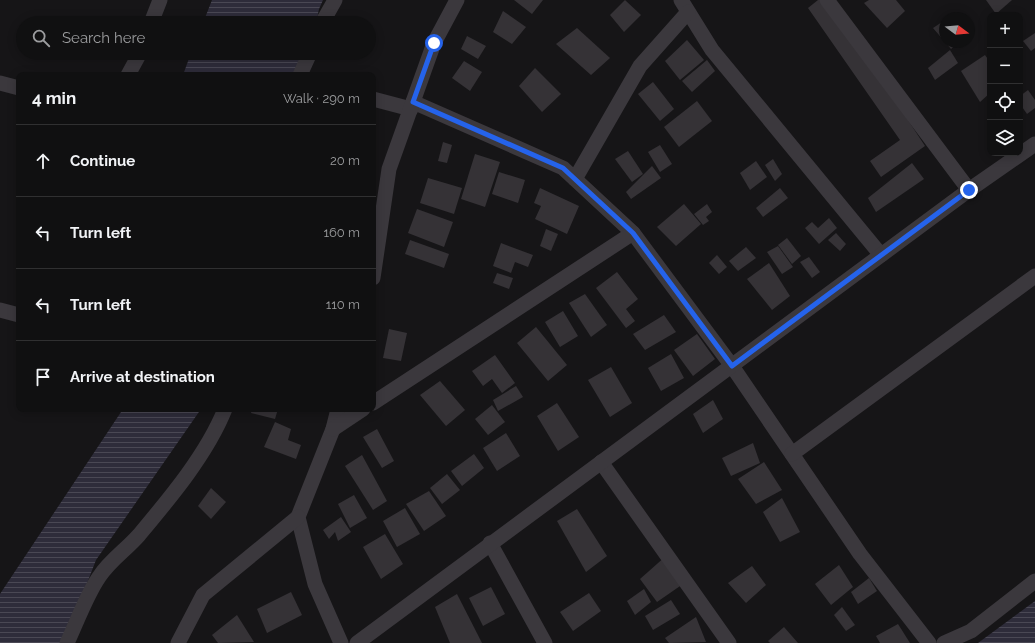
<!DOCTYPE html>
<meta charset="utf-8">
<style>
:root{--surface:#101011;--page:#1e1e1f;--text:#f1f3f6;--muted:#9c9d9f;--line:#303031}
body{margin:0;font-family:Raleway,sans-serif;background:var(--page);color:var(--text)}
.controls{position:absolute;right:12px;top:12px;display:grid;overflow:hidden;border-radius:8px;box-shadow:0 2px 10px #0003}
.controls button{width:36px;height:36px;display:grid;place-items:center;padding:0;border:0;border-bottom:1px solid var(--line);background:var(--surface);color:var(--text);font:20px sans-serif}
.compass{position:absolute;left:939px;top:12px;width:36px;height:36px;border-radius:50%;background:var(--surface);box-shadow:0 2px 10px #0003;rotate:106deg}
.stop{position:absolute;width:12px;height:12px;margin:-9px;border:3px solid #2563eb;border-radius:50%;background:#fff}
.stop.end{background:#2563eb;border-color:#fff;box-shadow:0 1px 4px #0008}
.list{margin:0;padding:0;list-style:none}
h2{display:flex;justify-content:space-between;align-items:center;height:52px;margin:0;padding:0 16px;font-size:17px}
h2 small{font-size:13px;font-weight:400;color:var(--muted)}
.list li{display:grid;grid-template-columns:26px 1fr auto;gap:12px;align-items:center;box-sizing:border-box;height:72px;padding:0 16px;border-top:1px solid var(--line)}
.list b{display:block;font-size:15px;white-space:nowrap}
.list em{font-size:13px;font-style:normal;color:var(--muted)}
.icon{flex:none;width:22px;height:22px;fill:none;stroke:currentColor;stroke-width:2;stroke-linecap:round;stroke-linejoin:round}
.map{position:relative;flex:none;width:1035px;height:643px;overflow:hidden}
.search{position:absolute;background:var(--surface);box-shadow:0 2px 10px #0003;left:16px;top:16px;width:360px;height:44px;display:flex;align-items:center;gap:10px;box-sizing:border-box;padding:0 14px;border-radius:22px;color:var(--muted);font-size:15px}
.panel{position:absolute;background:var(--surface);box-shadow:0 2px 10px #0003;left:16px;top:72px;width:360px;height:340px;border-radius:8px}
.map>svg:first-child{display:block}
</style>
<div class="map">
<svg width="1035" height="643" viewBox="0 0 1035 643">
<defs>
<pattern id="water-rules" width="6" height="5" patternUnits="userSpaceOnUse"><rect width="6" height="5" fill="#2e2c3a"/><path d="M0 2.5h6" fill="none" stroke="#4a4854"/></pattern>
</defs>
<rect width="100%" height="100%" fill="#161517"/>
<!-- water -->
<g fill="url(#water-rules)">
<path d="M212,0H323L319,9L316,23H203Z"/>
<path d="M191,53H309L305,75H183Z"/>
<path d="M123,409H201L96,560L64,643H0V594Z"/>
<path d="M1035,601V643H978Z"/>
</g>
<!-- building -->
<g fill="#353236">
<path d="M514,0H543L532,14Z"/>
<path d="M625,0L641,15L624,32L610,15Z"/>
<path d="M818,0H824L879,76L925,146L881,177L870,161L900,140L808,8Z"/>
<path d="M869,0H896L905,11L887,28L864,3Z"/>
<path d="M986,0H1012L996,14Z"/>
<path d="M503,11L526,27L512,44L493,32Z"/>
<path d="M956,12L962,18H947Z"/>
<path d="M945,20V42H959L951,49L933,28Z"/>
<path d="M577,28L610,58L591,75L556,44Z"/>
<path d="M1035,33V48L1031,51L1023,41Z"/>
<path d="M467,36L486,46L478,59L461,49Z"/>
<path d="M687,40L704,60L680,80L665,61Z"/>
<path d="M950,50L958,63L935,80L928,68Z"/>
<path d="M985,55L990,62V93L980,102L961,71Z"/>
<path d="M707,60L715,71L692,92L682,81Z"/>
<path d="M464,61L482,72L470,91L452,78Z"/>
<path d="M535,68L561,94L542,112L519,86Z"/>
<path d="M653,82L674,109L660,121L638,94Z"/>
<path d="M1028,90L1035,100V108L1027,114L1020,104V96Z"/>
<path d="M697,101L712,121L679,147L664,127Z"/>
<path d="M373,117L376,119L373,128Z"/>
<path d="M443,142L452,145L447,163L438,161Z"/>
<path d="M660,145L672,164L660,172L648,152Z"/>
<path d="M628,151L643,174L632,182L615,159Z"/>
<path d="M475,154L500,162L485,207L461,199Z"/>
<path d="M773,159L782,174L775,181L765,165Z"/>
<path d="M756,161L767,177L750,190L740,173Z"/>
<path d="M912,163L924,179L876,212L868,198Z"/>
<path d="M652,166L661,178L631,199L626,192Z"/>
<path d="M499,172L525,180L518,203L492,194Z"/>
<path d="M428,178L462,188L454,214L420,203Z"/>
<path d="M540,188L579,206L567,234L535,219L541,206L534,203Z"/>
<path d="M780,188L788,198L763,217L756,208Z"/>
<path d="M684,204L701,224L676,246L657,227Z"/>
<path d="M707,204L712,212L706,217L709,221L703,225L694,214Z"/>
<path d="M417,209L453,222L444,247L408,233Z"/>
<path d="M829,218L837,228L819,244L805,228L812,222L818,228Z"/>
<path d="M546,229L558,234L551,251L540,246Z"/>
<path d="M836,233L846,244L840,251L828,240Z"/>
<path d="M787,238L801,256L792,264L778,245Z"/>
<path d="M410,240L449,254L444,268L405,254Z"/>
<path d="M501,243L533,255L528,267L515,262L511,273L493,266Z"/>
<path d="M778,246L793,267L782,274L767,252Z"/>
<path d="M746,247L756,258L738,271L729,261Z"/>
<path d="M717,255L727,267L719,274L709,263Z"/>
<path d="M809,257L820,272L812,278L800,262Z"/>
<path d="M769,263L790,296L772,310L747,279Z"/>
<path d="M617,272L638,299L626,309L635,321L626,328L596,288Z"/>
<path d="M497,273L513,278L509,289L493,283Z"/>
<path d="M585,294L607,325L591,337L569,303Z"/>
<path d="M563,311L578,336L560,347L545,322Z"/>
<path d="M664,315L676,332L645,350L633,334Z"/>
<path d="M536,327L567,365L548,381L517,343Z"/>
<path d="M389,329L407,333L401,361L383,358Z"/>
<path d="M697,334L715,359L693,376L674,350Z"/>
<path d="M671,354L684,378L661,391L648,368Z"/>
<path d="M495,355L515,383L502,393L492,379L483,386L472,371Z"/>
<path d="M611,367L632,403L610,417L588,380Z"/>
<path d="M440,381L465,410L446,426L420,395Z"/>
<path d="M516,386L523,397L498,411L493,400Z"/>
<path d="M713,400L723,419L703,433L693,414Z"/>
<path d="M557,403L579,437L558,451L537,416Z"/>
<path d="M492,405L505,422L488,435L475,419Z"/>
<path d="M252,409H278L275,419L251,413Z"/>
<path d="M275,422L291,429L288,440L301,445L296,459L264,447Z"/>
<path d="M377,429L394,461L382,468L363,437Z"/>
<path d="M506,433L520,456L497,471L483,448Z"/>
<path d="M753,443L760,463L731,476L722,458Z"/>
<path d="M474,454L484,468L462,486L451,471Z"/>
<path d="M362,455L387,501L373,510L345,466Z"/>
<path d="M764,462L782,490L756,504L738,479Z"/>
<path d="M447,474L460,490L442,504L430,488Z"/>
<path d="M211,488L226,502L211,519L198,506Z"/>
<path d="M429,491L446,516L424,531L406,504Z"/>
<path d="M354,495L367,518L350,528L338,504Z"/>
<path d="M782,498L800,532L780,542L763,512Z"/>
<path d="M405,508L420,534L397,547L383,521Z"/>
<path d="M577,509L607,556L586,572L557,521Z"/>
<path d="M341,517L351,532L338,541L335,532L329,539L323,530Z"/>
<path d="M385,534L403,564L381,579L363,547Z"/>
<path d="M666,556L683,584L657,602L640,579Z"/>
<path d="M839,565L853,587L831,605L815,584Z"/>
<path d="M752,566L766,585L746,603L728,583Z"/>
<path d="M869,578L877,591L858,604L851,592Z"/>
<path d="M491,587L505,614L483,626L469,598Z"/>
<path d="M644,589L651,602L635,615L627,601Z"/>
<path d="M291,592L302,615L267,633L257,609Z"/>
<path d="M589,593L601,611L573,631L560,612Z"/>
<path d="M457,594L482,643H450L435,607Z"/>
<path d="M671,600L680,614L653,630L645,616Z"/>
<path d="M842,607L855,625L846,631L834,615Z"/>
<path d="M237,615L254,642L218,643L212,635Z"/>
<path d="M696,617L706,642L669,643L665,638Z"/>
<path d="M898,624L910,643H880L876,636Z"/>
<path d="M784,627L798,643H770L768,641Z"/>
</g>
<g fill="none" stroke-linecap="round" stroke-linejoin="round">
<!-- street -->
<g stroke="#3b383d" stroke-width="15">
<path d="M681,0L712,50L881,255"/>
<path d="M827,0L969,190"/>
<path d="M151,23L160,0"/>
<path d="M322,23L335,0"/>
<path d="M128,75L140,53"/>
<path d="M300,75L310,53"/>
<path d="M0,83L19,88"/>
<path d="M373,99L411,109"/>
<path d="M413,102L563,168L633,233L732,366L860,554L929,643"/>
<path d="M575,179L640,66L688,12"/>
<path d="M373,278L389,169L434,43L457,0"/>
<path d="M0,310L19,315"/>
<path d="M373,403L633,233"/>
<path d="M338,409L333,429L298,517L315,584L341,643"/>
<path d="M333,429L363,409"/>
<path d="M792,454L1035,276"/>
<path d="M601,462L729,643"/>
<path d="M490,543L545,643"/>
<path d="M67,643C77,622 86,596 99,577C110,560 126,550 139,535C170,498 207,454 225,409"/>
<path d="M178,643L203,595L298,517"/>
<path d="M357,643L969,190L1035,144"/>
<path d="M944,643L971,631L1035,581"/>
</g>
</g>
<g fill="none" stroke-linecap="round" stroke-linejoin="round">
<!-- route -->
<path stroke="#2563eb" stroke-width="5" d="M434,43L413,102L563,168L633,233L732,366L969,190"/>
</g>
</svg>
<div class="controls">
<button>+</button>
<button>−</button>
<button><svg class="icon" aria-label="locate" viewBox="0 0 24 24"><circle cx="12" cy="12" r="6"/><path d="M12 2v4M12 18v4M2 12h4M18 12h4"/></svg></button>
<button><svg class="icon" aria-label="layers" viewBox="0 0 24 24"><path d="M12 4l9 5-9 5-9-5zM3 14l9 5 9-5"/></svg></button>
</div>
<svg class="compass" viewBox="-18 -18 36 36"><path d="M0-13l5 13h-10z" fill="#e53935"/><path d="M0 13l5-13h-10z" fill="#9c9d9f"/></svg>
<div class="stop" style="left:434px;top:43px"></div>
<div class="stop end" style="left:969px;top:190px"></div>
<div class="search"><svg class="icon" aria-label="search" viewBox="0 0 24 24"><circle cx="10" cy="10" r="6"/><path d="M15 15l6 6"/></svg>Search here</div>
<section class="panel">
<h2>4 min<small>Walk · 290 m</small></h2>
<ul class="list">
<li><svg class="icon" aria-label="ahead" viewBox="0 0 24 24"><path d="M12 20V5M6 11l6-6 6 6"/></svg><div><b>Continue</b></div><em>20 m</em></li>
<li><svg class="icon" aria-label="left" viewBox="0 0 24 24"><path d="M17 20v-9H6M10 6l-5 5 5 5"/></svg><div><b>Turn left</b></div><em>160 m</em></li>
<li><svg class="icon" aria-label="left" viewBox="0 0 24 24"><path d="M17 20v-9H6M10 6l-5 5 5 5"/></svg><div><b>Turn left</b></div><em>110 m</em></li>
<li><svg class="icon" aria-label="arrive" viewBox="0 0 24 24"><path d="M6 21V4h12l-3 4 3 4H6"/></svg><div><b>Arrive at destination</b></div></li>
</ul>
</section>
</div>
